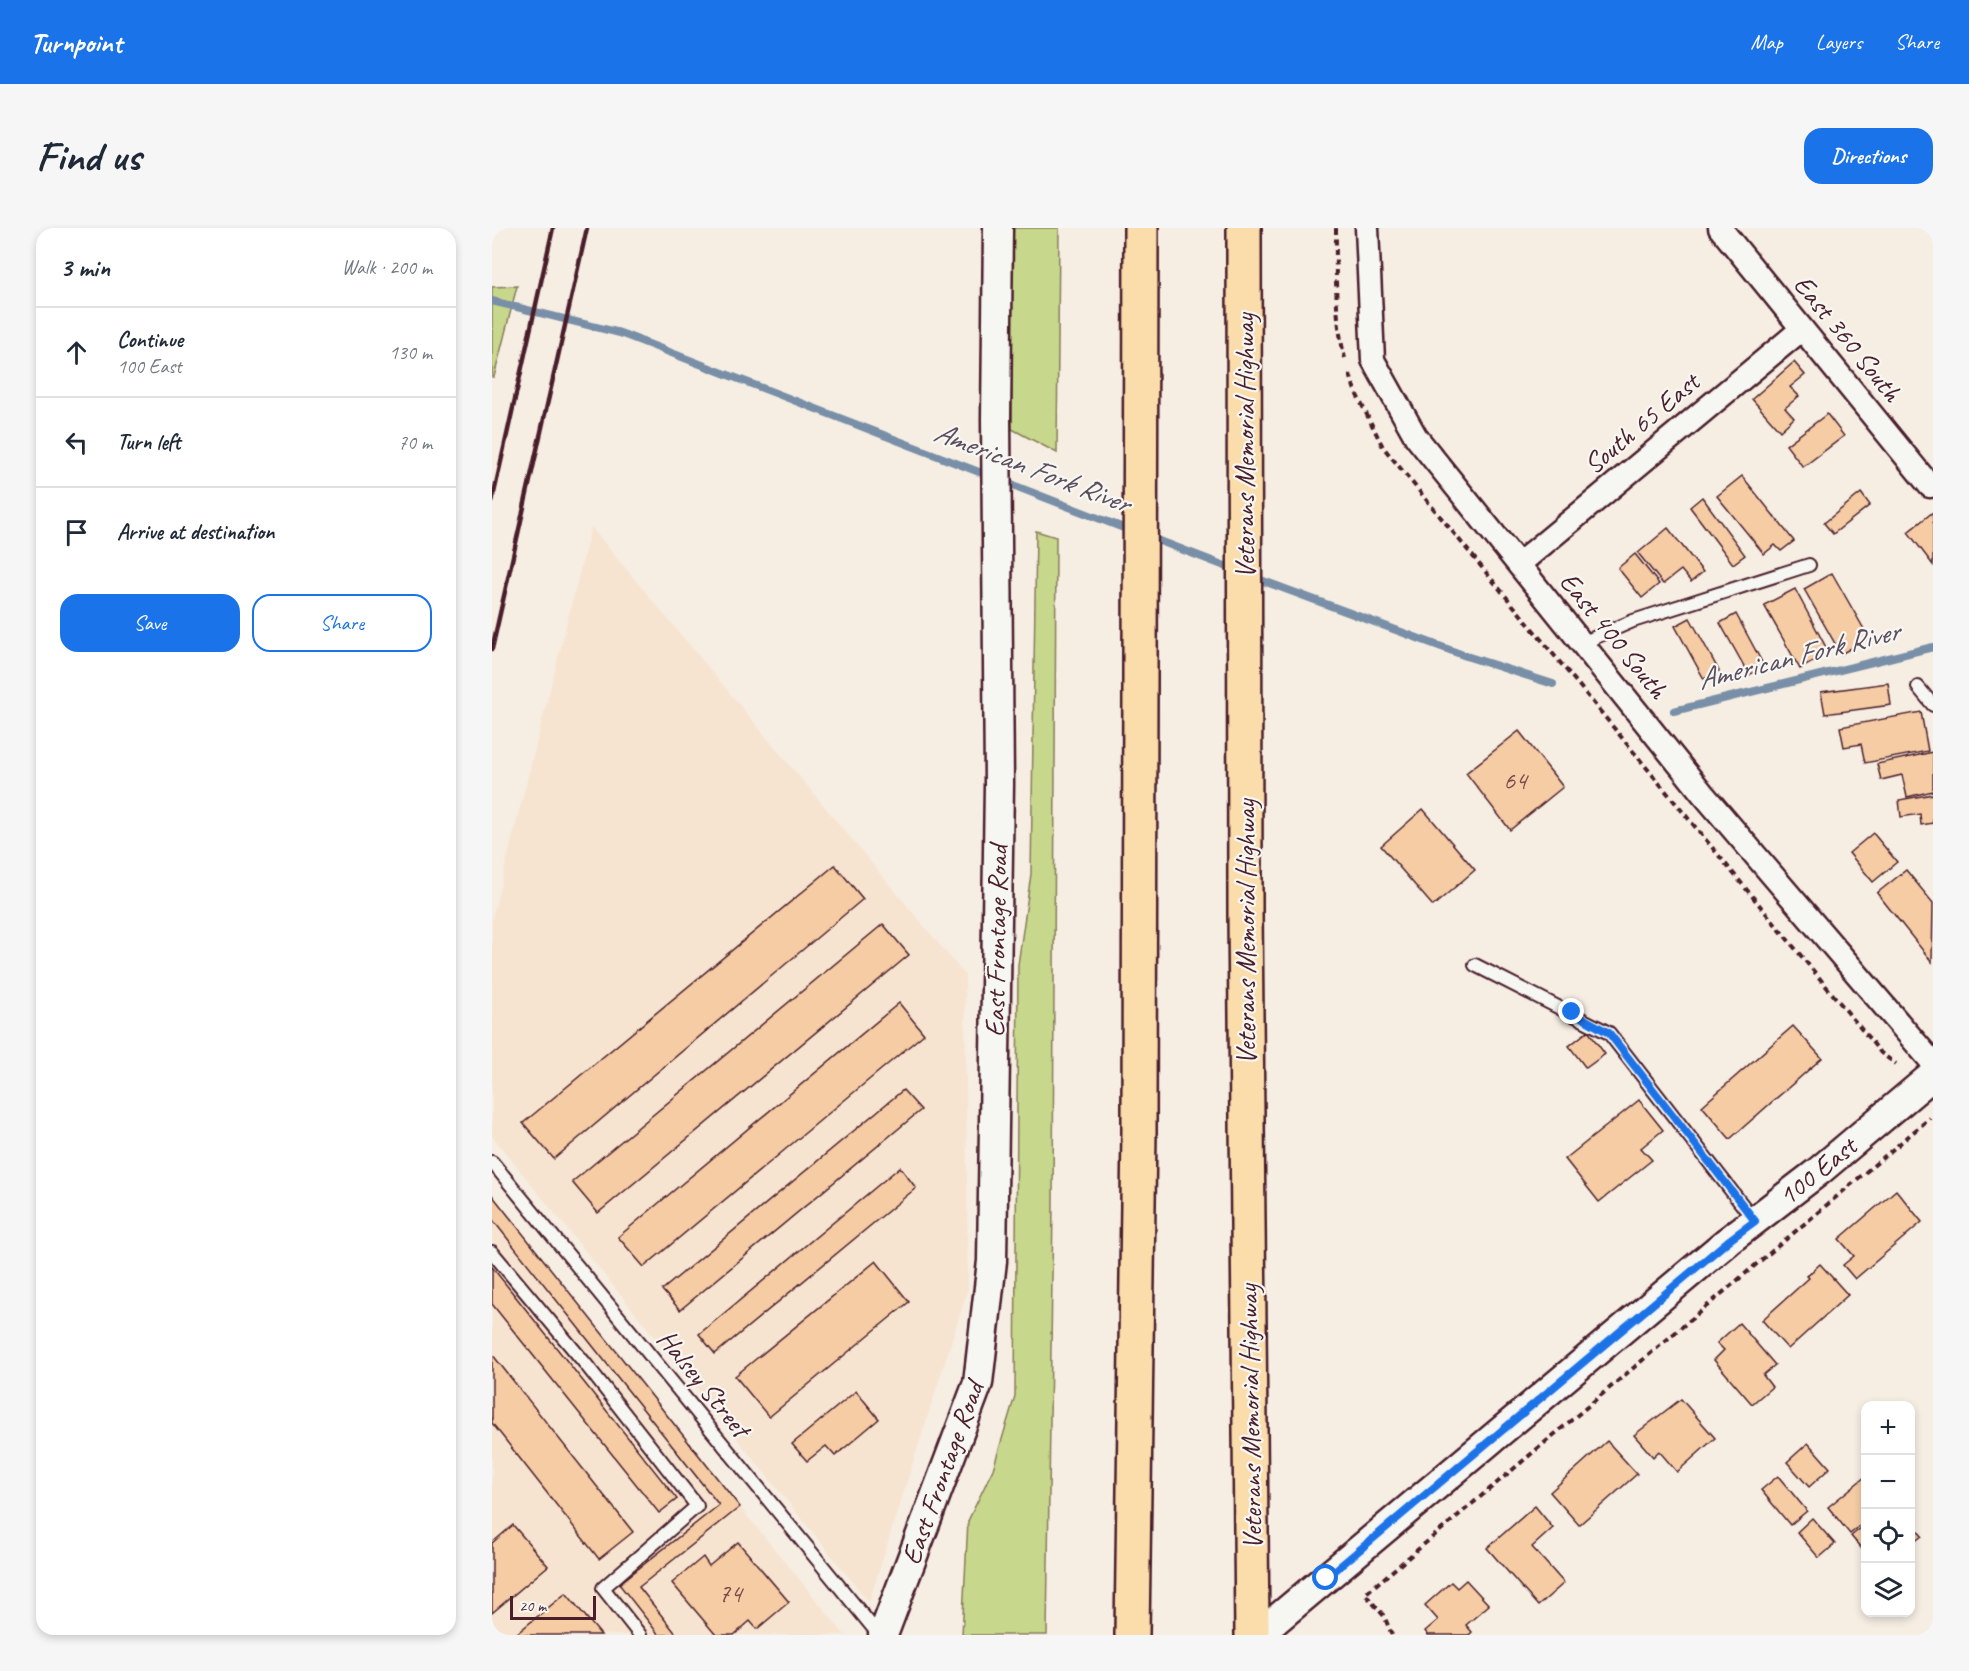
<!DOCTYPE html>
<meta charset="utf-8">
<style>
:root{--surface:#fff;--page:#f6f6f7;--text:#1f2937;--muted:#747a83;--line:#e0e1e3;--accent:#1a73e8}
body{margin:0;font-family:Caveat,sans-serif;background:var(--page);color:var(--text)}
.controls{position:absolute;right:18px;bottom:18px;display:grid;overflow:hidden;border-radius:12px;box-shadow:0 3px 9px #0003}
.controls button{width:54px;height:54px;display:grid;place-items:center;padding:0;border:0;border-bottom:2px solid var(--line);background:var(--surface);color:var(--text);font:30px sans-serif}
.scale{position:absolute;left:18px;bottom:15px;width:86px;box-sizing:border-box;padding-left:6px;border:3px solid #4a1f2b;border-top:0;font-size:16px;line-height:21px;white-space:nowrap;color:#4a1f2b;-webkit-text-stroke:4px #f6f6f2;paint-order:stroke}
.stop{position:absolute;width:18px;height:18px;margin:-14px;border:4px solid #1a73e8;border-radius:50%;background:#fff}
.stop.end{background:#1a73e8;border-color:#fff;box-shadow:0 2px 6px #0008}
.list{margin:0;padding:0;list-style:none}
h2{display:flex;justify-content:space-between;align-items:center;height:78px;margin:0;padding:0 24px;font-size:26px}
h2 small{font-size:20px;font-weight:400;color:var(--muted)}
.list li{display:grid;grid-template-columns:39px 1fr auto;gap:18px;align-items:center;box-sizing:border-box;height:90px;padding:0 24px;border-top:2px solid var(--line)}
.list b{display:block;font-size:22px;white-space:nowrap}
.list p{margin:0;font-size:20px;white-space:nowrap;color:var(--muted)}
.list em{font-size:20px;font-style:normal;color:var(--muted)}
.actions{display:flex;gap:12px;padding:18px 24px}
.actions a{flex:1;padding:14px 0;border:2px solid var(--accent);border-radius:18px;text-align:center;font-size:21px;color:var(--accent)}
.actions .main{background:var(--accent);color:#fff}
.icon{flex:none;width:33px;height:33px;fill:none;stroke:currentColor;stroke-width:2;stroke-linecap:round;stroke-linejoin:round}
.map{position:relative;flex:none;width:1441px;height:1407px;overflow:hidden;border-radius:18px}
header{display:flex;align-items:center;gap:36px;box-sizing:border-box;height:84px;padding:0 30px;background:var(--accent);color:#fff}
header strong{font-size:28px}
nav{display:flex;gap:33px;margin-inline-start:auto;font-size:21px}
.intro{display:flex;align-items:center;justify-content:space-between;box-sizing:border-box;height:144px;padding:0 36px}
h1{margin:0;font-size:42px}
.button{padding:15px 27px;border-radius:18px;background:var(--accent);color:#fff;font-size:21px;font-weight:700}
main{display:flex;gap:36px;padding:0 36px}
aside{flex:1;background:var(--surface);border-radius:18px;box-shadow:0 3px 9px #0003}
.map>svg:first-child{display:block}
</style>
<header>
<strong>Turnpoint</strong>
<nav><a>Map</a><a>Layers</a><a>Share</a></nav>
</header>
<div class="intro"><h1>Find us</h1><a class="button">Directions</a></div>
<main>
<aside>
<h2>3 min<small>Walk · 200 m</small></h2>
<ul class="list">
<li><svg class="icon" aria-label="ahead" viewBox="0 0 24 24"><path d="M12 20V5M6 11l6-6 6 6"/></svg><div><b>Continue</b><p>100 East</p></div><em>130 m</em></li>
<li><svg class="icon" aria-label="left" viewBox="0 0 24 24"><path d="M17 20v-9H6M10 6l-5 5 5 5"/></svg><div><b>Turn left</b></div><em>70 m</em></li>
<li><svg class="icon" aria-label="arrive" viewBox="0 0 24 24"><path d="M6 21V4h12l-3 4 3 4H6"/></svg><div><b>Arrive at destination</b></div></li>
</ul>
<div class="actions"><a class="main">Save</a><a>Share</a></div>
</aside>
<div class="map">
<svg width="1441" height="1407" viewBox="0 0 1441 1407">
<rect width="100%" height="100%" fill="#f6eee3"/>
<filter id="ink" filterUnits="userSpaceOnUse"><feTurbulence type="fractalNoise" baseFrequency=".0167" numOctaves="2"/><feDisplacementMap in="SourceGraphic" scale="12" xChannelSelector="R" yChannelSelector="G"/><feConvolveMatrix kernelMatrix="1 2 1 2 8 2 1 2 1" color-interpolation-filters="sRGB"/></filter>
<g filter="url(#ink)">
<!-- built -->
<g fill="#f6e4d0">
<path d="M99,299L473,747L476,1061L377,1374L0,908V691Z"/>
<path d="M0,977L353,1407H0Z"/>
</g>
<!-- green -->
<g fill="#c7d78b" stroke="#887b5b" stroke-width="1.5">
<path d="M520,0H567L565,225L520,201Z"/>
<path d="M25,58L2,149H0V59Z"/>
<path d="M544,303L564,309L561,978L555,1407H470L476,1293L501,1241L523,1168L526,737L539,646Z"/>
</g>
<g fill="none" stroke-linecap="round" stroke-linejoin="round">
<!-- stream -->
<g stroke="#788fa7" stroke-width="8">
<path d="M0,73L128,105L642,304"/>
<path d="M655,308L746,343"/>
<path d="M758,348L974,428L1061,456"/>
<path d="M1182,483L1441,419"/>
</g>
</g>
<!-- building -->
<g fill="#f6cca5" stroke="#4a1f2b" stroke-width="1.5">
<path d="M1302,134L1313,147L1298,159L1307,168L1293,180L1302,190L1288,203L1260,171Z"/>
<path d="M1335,186L1352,208L1311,239L1294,217Z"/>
<path d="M1250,248L1302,313L1289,323L1283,317L1272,326L1225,268Z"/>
<path d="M1369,265L1378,277L1341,306L1332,295Z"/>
<path d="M1210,269L1253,327L1241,336L1198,279Z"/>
<path d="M1441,284V337L1416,304Z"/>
<path d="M1176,300L1211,344L1199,354L1189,342L1171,356L1146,325Z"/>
<path d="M1143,326L1167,356L1150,370L1126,340Z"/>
<path d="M1340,345L1377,410L1349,426L1312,361Z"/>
<path d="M1303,361L1337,425L1308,441L1272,377Z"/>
<path d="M1244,386L1272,438L1257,447L1228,395Z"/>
<path d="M1198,390L1227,443L1212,451L1183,398Z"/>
<path d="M1396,455L1399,477L1333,486L1329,464Z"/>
<path d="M1429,484L1436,523L1373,535L1369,516L1352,519L1348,499Z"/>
<path d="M1027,503L1071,559L1018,602L974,545Z"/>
<path d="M1441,524V563L1415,569L1410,547L1389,552L1385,536Z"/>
<path d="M1441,566V595L1429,597L1428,586L1409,589L1407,572Z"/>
<path d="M931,581L983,642L941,678L889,618Z"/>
<path d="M1381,605L1405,634L1381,654L1357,625Z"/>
<path d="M343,637L371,671L62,931L31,895Z"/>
<path d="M1414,642L1441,675L1440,734L1385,665Z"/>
<path d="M391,696L417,727L106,985L80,954Z"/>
<path d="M407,775L432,806L152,1039L126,1009Z"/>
<path d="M1301,798L1330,830L1238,911L1210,878Z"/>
<path d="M1096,803L1113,826L1094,840L1077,818Z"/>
<path d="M411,862L429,882L188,1082L170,1062Z"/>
<path d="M1147,872L1171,902L1149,920L1160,932L1107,974L1073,931Z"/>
<path d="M408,939L424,960L223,1126L207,1106Z"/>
<path d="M1404,962L1430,994L1363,1051L1351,1037L1362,1028L1347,1011Z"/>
<path d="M0,967L248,1279L147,1359L185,1407H167L127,1356L227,1277L0,991Z"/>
<path d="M384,1033L417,1074L277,1189L243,1148Z"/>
<path d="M1328,1036L1356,1067L1296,1121L1270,1092L1317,1050L1315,1048Z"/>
<path d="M0,1039L185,1271L167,1285L0,1076Z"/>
<path d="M1247,1095L1283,1137L1271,1147L1280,1159L1260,1176L1222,1132L1232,1122L1225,1115Z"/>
<path d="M0,1126L141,1304L107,1331L0,1195Z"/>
<path d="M364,1163L387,1191L343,1228L334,1218L315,1233L300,1216Z"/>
<path d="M1189,1171L1223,1210L1185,1244L1167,1223L1161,1229L1142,1207Z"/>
<path d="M1115,1213L1145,1246L1087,1297L1058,1264Z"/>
<path d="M1316,1215L1338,1240L1317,1259L1295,1234Z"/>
<path d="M1286,1248L1315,1283L1298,1297L1269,1262Z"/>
<path d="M1374,1248V1293L1358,1306L1336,1279Z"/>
<path d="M1043,1278L1061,1300L1040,1319L1072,1355L1046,1378L995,1320Z"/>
<path d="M1320,1290L1343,1316L1327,1330L1305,1304Z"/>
<path d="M1418,1294L1430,1308L1418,1317Z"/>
<path d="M1374,1296V1326L1359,1308Z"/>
<path d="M21,1297L56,1338L0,1385V1315Z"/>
<path d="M246,1314L297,1374L265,1401L258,1393L242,1407H224L180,1355L211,1329L217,1338Z"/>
<path d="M974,1352L997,1377L974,1397L980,1404L977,1407H936L933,1403L946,1392L933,1377L959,1354L965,1360Z"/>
<path d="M74,1365L109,1407H23Z"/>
</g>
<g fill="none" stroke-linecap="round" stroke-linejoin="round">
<!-- service casing -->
<g stroke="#4a1f2b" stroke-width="16">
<g id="service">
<path d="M1090,415L1141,393L1317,337"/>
<path d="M1426,459L1441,477"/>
<path d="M983,737L1117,805L1262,992"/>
<path d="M0,934L387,1407"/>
<path d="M0,1024L92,1134L205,1278L111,1360L148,1407"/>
</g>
</g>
<!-- minor casing -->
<g stroke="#4a1f2b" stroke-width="27">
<g id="minor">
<path d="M875,0L881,132L924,209L1211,566L1441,835"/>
<path d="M1228,0L1438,258L1441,256"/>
<path d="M1027,336L1310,101"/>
</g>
</g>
<!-- tertiary casing -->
<g stroke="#4a1f2b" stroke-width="33">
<g id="tertiary">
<path d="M391,1407L486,1155L500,1033L507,556L504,191L506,0"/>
<path d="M766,1407L1236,1013L1327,943L1441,847"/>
</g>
</g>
<!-- motorway casing -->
<g stroke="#4a1f2b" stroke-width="38">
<g id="motorway">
<path d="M752,0L753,685L760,1407"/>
<path d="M640,1407L647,904L649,0"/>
</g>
</g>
<!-- path -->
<g stroke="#4a1f2b" stroke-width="4" stroke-dasharray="6 4.5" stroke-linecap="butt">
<path d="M844,0C844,43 842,89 853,130"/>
<path d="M858,146L863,163L891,219L1389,825L1404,836"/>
<path d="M900,1407L892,1388L873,1366L1438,890"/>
</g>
<!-- service -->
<use href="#service" stroke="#f6f6f2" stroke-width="12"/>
<!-- minor -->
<use href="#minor" stroke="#f6f6f2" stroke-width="22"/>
<!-- tertiary -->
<use href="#tertiary" stroke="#f6f6f2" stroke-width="28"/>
<!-- motorway -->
<use href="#motorway" stroke="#faddab" stroke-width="33"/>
<!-- rail -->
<g stroke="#4a1f2b" stroke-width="4.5">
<path d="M0,274L61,0"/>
<path d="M0,421L95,0"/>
</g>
</g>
</g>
<g fill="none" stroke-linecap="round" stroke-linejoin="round" filter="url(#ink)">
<!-- route -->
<path stroke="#1a73e8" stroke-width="8" d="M834,1350L1236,1013L1263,993L1117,805L1080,784"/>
</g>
<g text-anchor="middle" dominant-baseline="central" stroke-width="4.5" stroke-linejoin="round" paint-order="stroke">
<!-- number labels -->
<g font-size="26" fill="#754a4a">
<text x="1023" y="552">64</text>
<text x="238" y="1365">74</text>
</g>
<!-- street labels -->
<g font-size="28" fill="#4a1f2b" stroke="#f6f6f2">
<text transform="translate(1356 110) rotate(51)">East 360 South</text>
<text transform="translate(1149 195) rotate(-40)">South 65 East</text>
<text transform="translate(752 218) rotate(-90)">Veterans Memorial Highway</text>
<text transform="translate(1122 407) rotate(51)">East 400 South</text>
<text transform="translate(753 704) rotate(-90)">Veterans Memorial Highway</text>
<text transform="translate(504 713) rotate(-89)">East Frontage Road</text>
<text transform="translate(1325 943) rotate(-39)">100 East</text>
<text transform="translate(212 1155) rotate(51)">Halsey Street</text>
<text transform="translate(758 1189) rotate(-91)">Veterans Memorial Highway</text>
<text transform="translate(450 1245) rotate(-70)">East Frontage Road</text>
</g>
<!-- water labels -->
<g font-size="30" font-style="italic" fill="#5d4e5e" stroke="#f6f6f2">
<text transform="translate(540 239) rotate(21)">American Fork River</text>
<text transform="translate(1306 427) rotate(-14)">American Fork River</text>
</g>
</g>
</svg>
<div class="controls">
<button>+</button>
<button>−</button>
<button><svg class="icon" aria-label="locate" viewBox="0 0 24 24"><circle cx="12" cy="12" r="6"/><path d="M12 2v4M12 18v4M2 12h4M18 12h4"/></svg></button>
<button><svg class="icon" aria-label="layers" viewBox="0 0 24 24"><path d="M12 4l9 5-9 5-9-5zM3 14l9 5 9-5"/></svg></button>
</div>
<div class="scale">20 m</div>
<div class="stop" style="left:834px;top:1350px"></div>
<div class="stop end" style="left:1080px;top:784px"></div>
</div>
</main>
